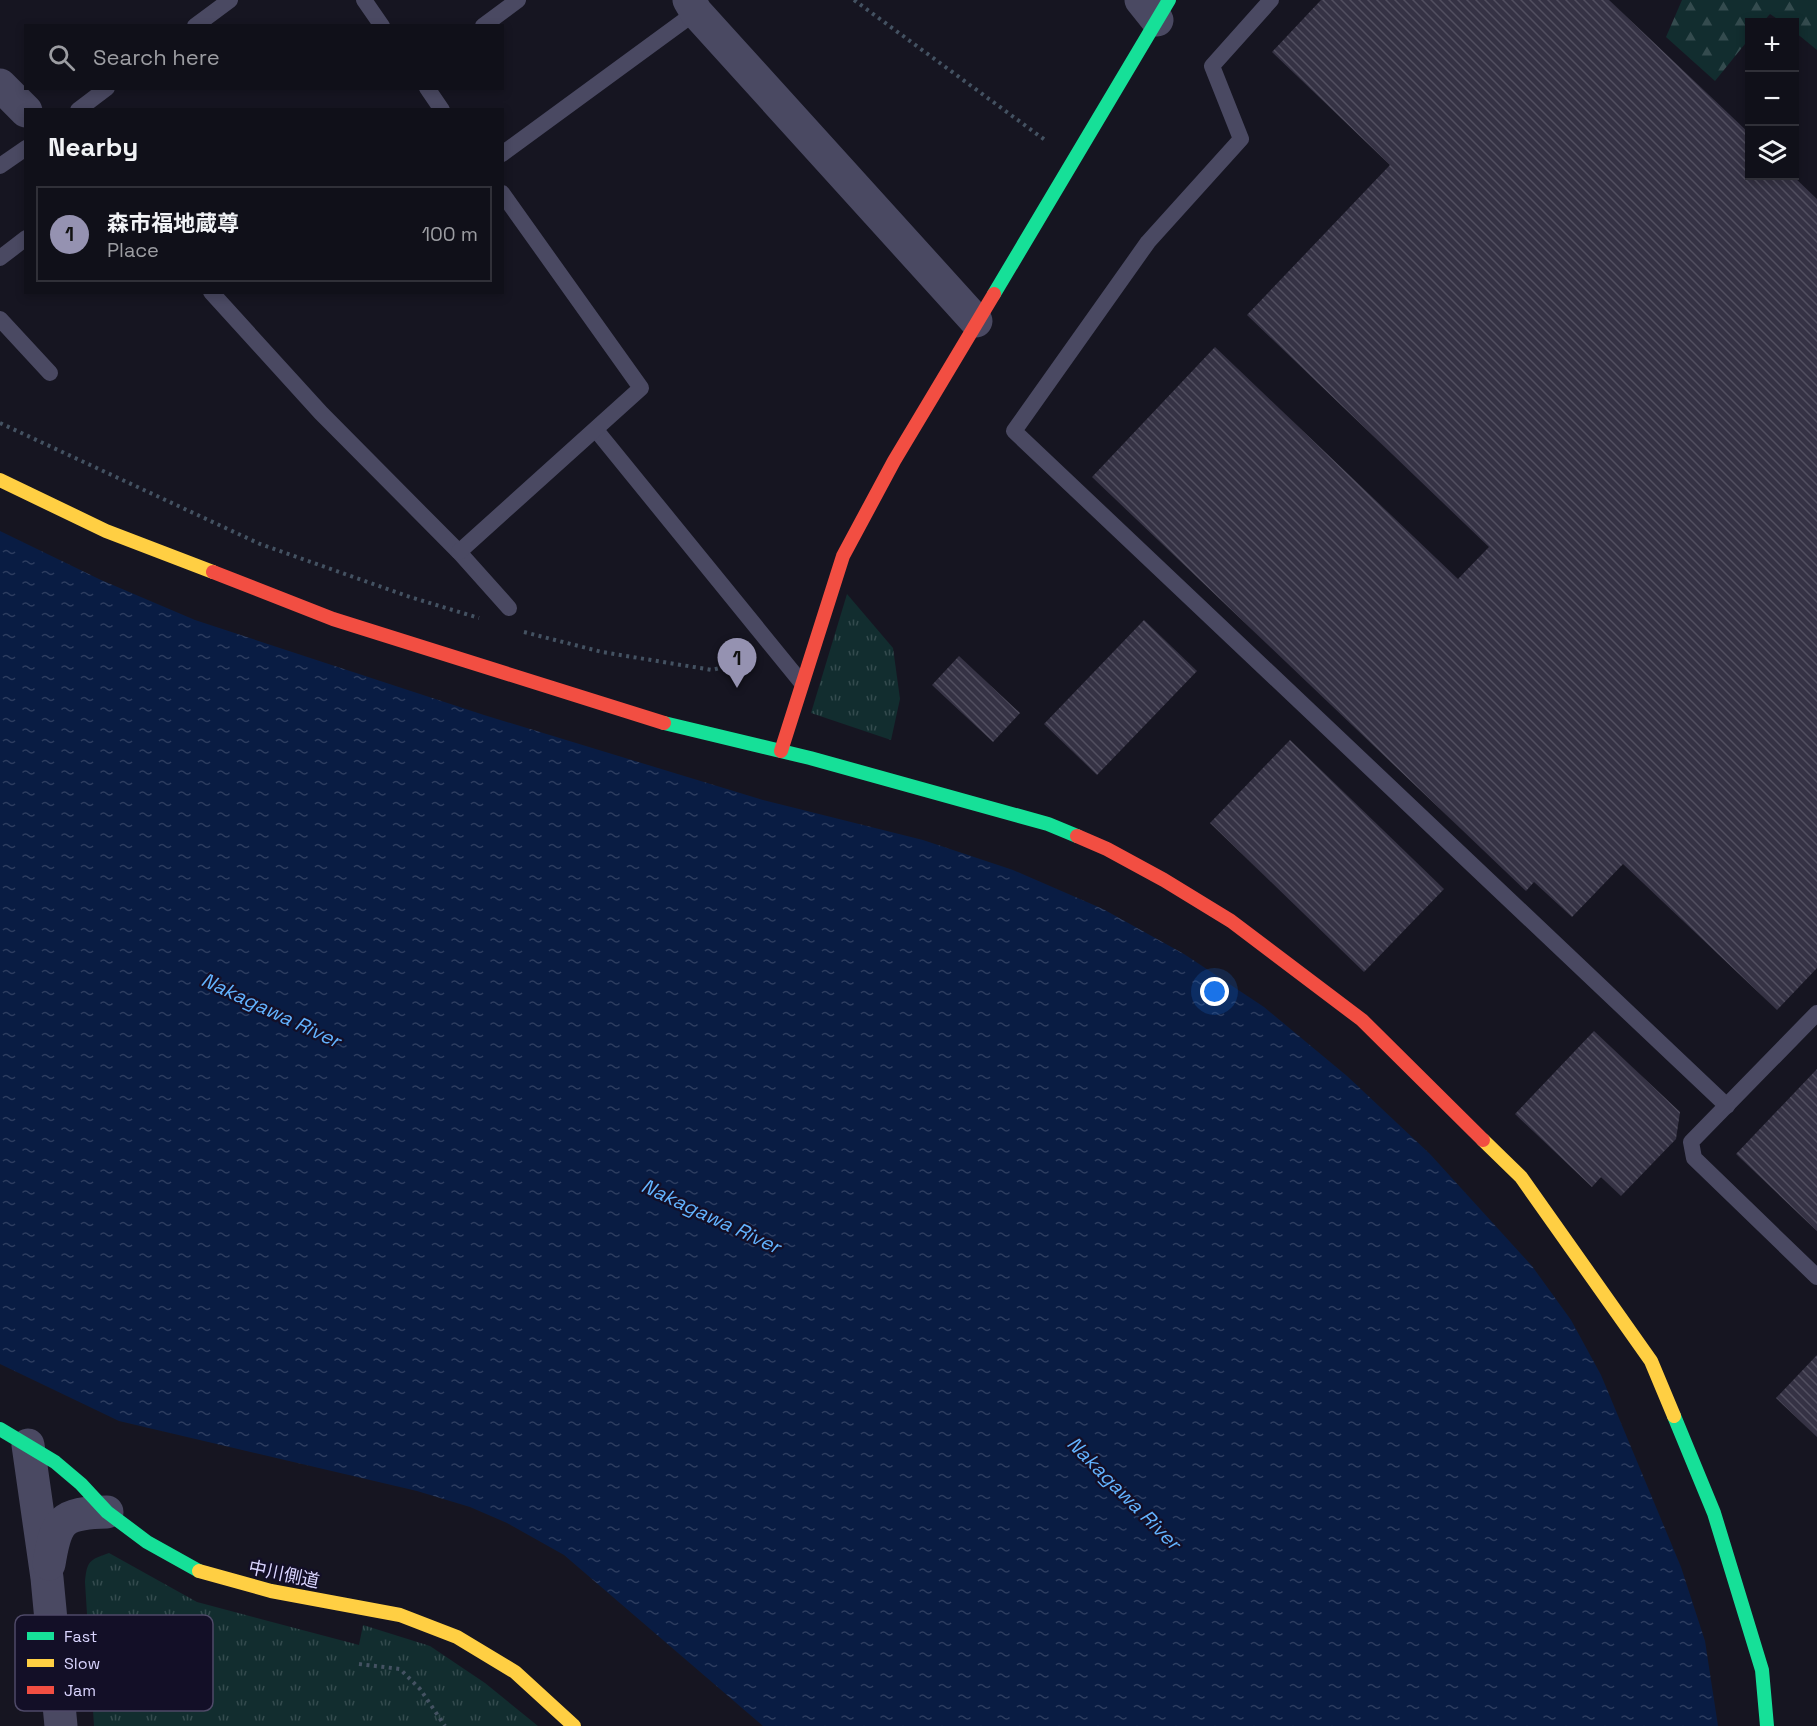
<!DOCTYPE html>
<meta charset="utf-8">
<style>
:root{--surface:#101019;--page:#1e1e26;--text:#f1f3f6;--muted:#9c9da2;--line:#303038;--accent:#9592b1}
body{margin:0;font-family:"Space Grotesk","Noto Sans JP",sans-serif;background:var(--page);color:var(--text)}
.controls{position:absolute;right:18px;top:18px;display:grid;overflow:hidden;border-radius:0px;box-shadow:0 3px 9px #0003}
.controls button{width:54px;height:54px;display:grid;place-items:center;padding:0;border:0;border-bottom:2px solid var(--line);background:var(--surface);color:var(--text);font:30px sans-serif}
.you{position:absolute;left:1215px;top:992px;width:21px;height:21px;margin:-15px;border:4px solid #fff;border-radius:50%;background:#1a73e8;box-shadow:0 0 0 9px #1a73e833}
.badge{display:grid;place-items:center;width:39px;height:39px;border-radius:50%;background:var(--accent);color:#111;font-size:20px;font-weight:700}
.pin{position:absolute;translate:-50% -50px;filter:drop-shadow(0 2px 3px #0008)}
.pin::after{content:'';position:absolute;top:32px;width:21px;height:18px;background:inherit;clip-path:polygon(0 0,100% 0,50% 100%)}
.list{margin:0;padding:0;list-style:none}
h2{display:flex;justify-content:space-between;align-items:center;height:78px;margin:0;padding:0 24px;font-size:26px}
h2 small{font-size:20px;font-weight:400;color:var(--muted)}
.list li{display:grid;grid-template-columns:39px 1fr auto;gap:18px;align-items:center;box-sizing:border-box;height:96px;margin:0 12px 12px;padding:0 12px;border:2px solid var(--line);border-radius:0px}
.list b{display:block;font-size:22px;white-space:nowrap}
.list p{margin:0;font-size:20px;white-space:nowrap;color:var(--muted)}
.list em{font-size:20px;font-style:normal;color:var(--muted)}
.icon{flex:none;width:33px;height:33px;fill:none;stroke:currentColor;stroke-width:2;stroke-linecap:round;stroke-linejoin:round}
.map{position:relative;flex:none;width:1817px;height:1726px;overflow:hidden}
.search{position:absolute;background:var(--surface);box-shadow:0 3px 9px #0003;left:24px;top:24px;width:480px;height:66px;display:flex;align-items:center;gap:15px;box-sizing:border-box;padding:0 21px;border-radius:0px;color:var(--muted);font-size:22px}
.panel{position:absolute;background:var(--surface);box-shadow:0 3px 9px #0003;left:24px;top:108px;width:480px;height:186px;border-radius:0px}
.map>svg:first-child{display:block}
</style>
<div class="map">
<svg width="1817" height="1726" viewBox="0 0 1817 1726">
<defs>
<pattern id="grass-tufts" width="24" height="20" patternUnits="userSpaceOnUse" patternTransform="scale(1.5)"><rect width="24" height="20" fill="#122d2f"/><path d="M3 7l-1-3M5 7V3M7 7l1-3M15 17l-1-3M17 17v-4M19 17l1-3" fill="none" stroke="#344b4e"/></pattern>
<pattern id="forest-firs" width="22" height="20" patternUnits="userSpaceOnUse" patternTransform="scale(1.5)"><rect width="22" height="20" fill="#122d2f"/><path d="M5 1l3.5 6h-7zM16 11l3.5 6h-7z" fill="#344b4e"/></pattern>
<pattern id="water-ripples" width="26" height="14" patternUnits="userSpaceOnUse" patternTransform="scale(1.5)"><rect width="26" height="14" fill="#091c43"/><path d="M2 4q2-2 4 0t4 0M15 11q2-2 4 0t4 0" fill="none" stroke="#2c3c5f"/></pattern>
<pattern id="building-back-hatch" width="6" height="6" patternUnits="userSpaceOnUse" patternTransform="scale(1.5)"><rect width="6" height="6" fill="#353244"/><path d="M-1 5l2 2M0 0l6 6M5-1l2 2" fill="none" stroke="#524f60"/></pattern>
</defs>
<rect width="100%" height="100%" fill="#161521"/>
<!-- grass -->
<g fill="url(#grass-tufts)">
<path d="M847,594L893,648L900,699L891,740L811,713Z"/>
<path d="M109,1553L197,1602L359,1645L363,1625L430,1646L485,1683L538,1726H94L85,1582C87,1561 89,1560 109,1553Z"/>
</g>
<!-- forest -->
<path fill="url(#forest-firs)" d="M1682,0H1817V50L1795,32L1794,22H1782L1770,14L1763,22H1750L1749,39L1715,81L1666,37Z"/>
<!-- water -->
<path fill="url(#water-ripples)" d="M0,531L101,580L195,620L484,715L763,800L923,840L1013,870L1103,909L1184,954L1264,1007L1347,1076L1430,1154L1532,1266L1571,1320L1601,1375L1681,1567L1705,1641L1718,1726H763L564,1555L507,1523L470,1507L417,1491L119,1421L0,1364Z"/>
<!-- building -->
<g fill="url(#building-back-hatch)">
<path d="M1321,0H1609L1750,134V176H1793L1817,199V968L1777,1010L1623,864L1572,917L1534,882L1526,891L1092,477L1215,347L1458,579L1489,547L1247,315L1390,165L1272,52Z"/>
<path d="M1144,620L1197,671L1097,775L1044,724Z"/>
<path d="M959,656L1020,713L993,742L932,685Z"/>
<path d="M1290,740L1444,889L1364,972L1210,823Z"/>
<path d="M1594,1031L1680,1112L1676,1139L1621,1196L1601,1177L1592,1187L1515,1114Z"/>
<path d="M1817,1069V1231L1736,1154Z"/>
<path d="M1817,1355V1437L1776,1398Z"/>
</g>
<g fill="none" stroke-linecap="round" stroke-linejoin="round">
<!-- path -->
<g stroke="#445262" stroke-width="4" stroke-dasharray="3 4.5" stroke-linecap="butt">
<path d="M854,0L1045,140"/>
<path d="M0,423L260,544L410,597L479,618"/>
<path d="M524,632L602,652L712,670L748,661"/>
<path d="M359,1664L400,1669L420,1689L445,1726"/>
</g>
<!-- lane -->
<g stroke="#4a4962" stroke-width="16">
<path d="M364,0L382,26"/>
<path d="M1271,0L1212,66L1241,139L1148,242L1014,431L1727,1106"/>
<path d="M195,26L230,0"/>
<path d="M483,26L518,0"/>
<path d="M427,88L442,110"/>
<path d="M78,110L107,88"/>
<path d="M502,154L696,12"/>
<path d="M0,166L26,148"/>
<path d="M0,258L26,238"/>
<path d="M211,292L321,413L459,552L509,608"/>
<path d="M0,319L50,373"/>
<path d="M596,430L801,682"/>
<path d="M459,552L641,388L502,193"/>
<path d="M1817,1013L1691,1142L1694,1158L1817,1277"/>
</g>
<!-- street -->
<g stroke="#4a4962" stroke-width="33">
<path d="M689,0L696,12L976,321"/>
<path d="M1141,0L1157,20"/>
<path d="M0,85L26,111"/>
<path d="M28,1445L47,1578L61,1726"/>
<path d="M49,1564C56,1520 61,1513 107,1512"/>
</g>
<!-- fast -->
<g stroke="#16e098" stroke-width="14">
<path d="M994,294L1169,0"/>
<path d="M664,723L810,758L1048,824L1077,836"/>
<path d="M1674,1416L1714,1513L1762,1670L1767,1726"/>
<path d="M0,1429L55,1462L81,1484L107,1512L147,1542L199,1571"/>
</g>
<!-- slow -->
<g stroke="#ffcf43" stroke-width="14">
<path d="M0,480L106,531L213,572"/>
<path d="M1483,1140L1521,1177L1651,1361L1674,1416"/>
<path d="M199,1571L271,1591L400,1615L457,1637L515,1672L574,1726"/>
</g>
<!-- jam -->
<g stroke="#f24e42" stroke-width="14">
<path d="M213,572L333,619L664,723"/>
<path d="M781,751L843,556L894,461L994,294"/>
<path d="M1077,836L1107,849L1164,880L1231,921L1362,1020L1483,1140"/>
</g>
</g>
<g text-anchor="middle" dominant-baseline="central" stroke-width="4.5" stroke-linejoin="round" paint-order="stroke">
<!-- street labels -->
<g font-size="18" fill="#dad5ff" stroke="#130f27">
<text transform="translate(284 1574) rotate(12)">中川側道</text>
</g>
<!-- water labels -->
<g font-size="20" font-style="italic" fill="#63b3ff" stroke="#130f27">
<text transform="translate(271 1010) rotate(25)">Nakagawa River</text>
<text transform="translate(711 1216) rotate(25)">Nakagawa River</text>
<text transform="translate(1124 1493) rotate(45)">Nakagawa River</text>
</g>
</g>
<!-- legend -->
<rect x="15" y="1615" width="198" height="96" rx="9" fill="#130f27" stroke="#4f4a68" stroke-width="1.5"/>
<rect x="27" y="1632" width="27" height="8" fill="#16e098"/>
<rect x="27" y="1659" width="27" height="8" fill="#ffcf43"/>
<rect x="27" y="1686" width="27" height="8" fill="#f24e42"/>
<g font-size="16" fill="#dad5ff">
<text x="64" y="1642">Fast</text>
<text x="64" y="1669">Slow</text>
<text x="64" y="1696">Jam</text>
</g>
</svg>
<div class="controls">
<button>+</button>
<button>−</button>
<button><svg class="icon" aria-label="layers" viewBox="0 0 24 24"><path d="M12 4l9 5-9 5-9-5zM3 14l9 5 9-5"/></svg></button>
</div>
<div class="you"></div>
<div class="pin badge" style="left:737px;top:688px">1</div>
<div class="search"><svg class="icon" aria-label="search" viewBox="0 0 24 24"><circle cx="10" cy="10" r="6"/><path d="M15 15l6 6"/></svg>Search here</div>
<section class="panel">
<h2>Nearby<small></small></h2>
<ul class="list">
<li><span class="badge">1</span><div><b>森市福地蔵尊</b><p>Place</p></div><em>100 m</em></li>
</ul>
</section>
</div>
